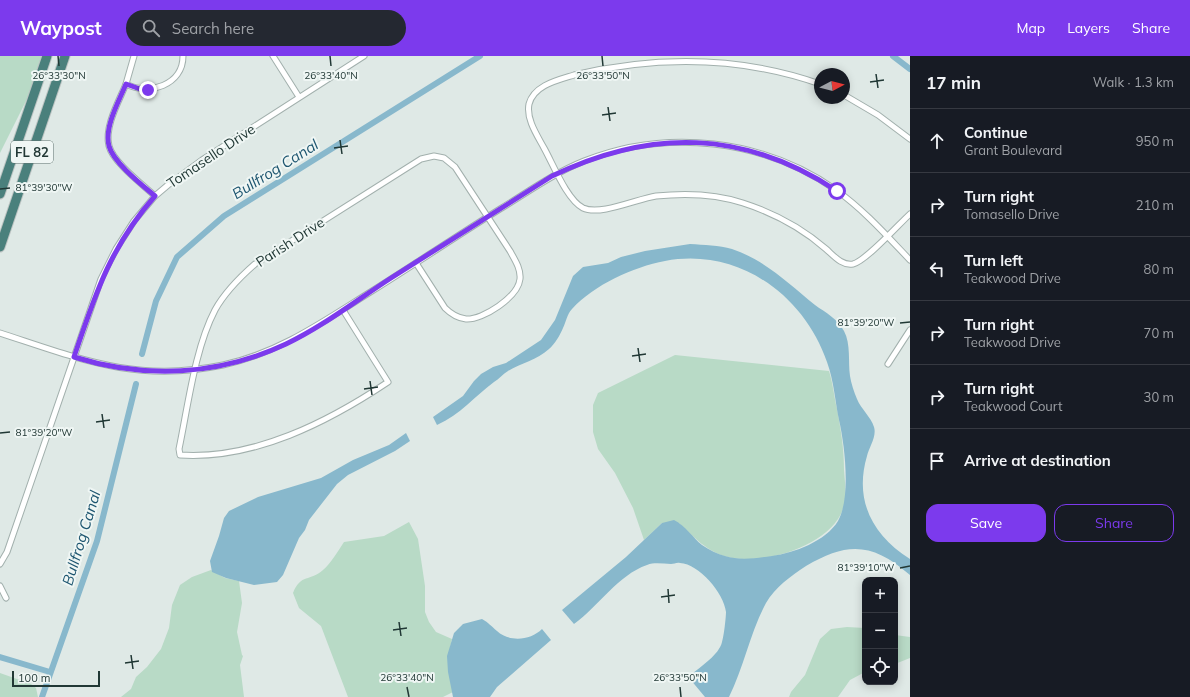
<!DOCTYPE html>
<meta charset="utf-8">
<style>
:root{--surface:#171b24;--page:#242831;--text:#f1f3f6;--muted:#9ea1a6;--line:#363941;--accent:#7c3aed}
body{margin:0;font-family:Mulish,sans-serif;background:var(--page);color:var(--text)}
.controls{position:absolute;right:12px;bottom:12px;display:grid;overflow:hidden;border-radius:8px;box-shadow:0 2px 10px #0003}
.controls button{width:36px;height:36px;display:grid;place-items:center;padding:0;border:0;border-bottom:1px solid var(--line);background:var(--surface);color:var(--text);font:20px sans-serif}
.compass{position:absolute;left:814px;top:12px;width:36px;height:36px;border-radius:50%;background:var(--surface);box-shadow:0 2px 10px #0003;rotate:83deg}
.scale{position:absolute;left:12px;bottom:10px;width:88px;box-sizing:border-box;padding-left:4px;border:2px solid #213835;border-top:0;font-size:11px;line-height:14px;white-space:nowrap;color:#213835;-webkit-text-stroke:3px #eff6f4;paint-order:stroke}
.stop{position:absolute;width:12px;height:12px;margin:-9px;border:3px solid #7c3aed;border-radius:50%;background:#fff}
.stop.end{background:#7c3aed;border-color:#fff;box-shadow:0 1px 4px #0008}
.list{margin:0;padding:0;list-style:none}
h2{display:flex;justify-content:space-between;align-items:center;height:52px;margin:0;padding:0 16px;font-size:17px}
h2 small{font-size:13px;font-weight:400;color:var(--muted)}
.list li{display:grid;grid-template-columns:26px 1fr auto;gap:12px;align-items:center;box-sizing:border-box;height:64px;padding:0 16px;border-top:1px solid var(--line)}
.list b{display:block;font-size:15px;white-space:nowrap}
.list p{margin:0;font-size:13px;white-space:nowrap;color:var(--muted)}
.list em{font-size:13px;font-style:normal;color:var(--muted)}
.actions{display:flex;gap:8px;padding:12px 16px}
.actions a{flex:1;padding:9px 0;border:1px solid var(--accent);border-radius:12px;text-align:center;font-size:14px;color:var(--accent)}
.actions .main{background:var(--accent);color:#fff}
.icon{flex:none;width:22px;height:22px;fill:none;stroke:currentColor;stroke-width:2;stroke-linecap:round;stroke-linejoin:round}
.map{position:relative;flex:none;width:910px;height:641px;overflow:hidden}
header{display:flex;align-items:center;gap:24px;box-sizing:border-box;height:56px;padding:0 20px;background:var(--accent);color:#fff}
header strong{font-size:19px}
nav{display:flex;gap:22px;margin-inline-start:auto;font-size:14px}
.search{width:280px;height:36px;background:var(--page);display:flex;align-items:center;gap:10px;box-sizing:border-box;padding:0 14px;border-radius:22px;color:var(--muted);font-size:15px}
main{display:flex}
aside{flex:1;background:var(--surface)}
.map>svg:first-child{display:block}
</style>
<header>
<strong>Waypost</strong>
<div class="search"><svg class="icon" aria-label="search" viewBox="0 0 24 24"><circle cx="10" cy="10" r="6"/><path d="M15 15l6 6"/></svg>Search here</div>
<nav><a>Map</a><a>Layers</a><a>Share</a></nav>
</header>
<main>
<div class="map">
<svg width="910" height="641" viewBox="0 0 910 641">
<rect width="100%" height="100%" fill="#dfe9e6"/>
<!-- green -->
<g fill="#b8dac6">
<path d="M0,0H43L30,37L0,97Z"/>
<path d="M675,299L829,315C833,328 834,340 837,353C841,375 844,392 844,414C845,427 847,439 843,453C830,490 763,510 728,501C707,496 694,481 679,467H662L644,484L633,452L615,417L598,393L593,376V349L598,337Z"/>
<path d="M409,466L418,483L425,530V556L429,566L436,576L452,583C447,602 448,616 453,636L443,641H348L321,570L299,552L293,537C301,517 310,526 323,514C331,507 338,495 344,486L384,480Z"/>
<path d="M211,514L225,522L239,525L242,547L237,576L242,599L243,600L240,609L244,641H121L131,633L136,621L147,611L161,593L169,572L172,549L180,529L192,521Z"/>
<path d="M847,571L865,572V616L850,624L838,641H789L791,636L805,619L820,583L831,573Z"/>
<path d="M895,579L910,581V602L895,608Z"/>
<path d="M0,617L31,628L36,632L38,641H0Z"/>
</g>
<!-- water -->
<g fill="#88b8cc">
<path d="M690,188C704,189 719,189 732,193C765,204 789,228 815,249C826,257 837,262 844,275C851,288 848,306 850,320C851,327 854,336 857,343C861,353 871,361 874,371C877,380 869,392 867,400C854,444 872,479 910,503V519C873,487 848,485 806,510C791,520 775,531 766,547C750,577 744,611 729,641H705L690,623L691,619C701,610 719,599 722,586C724,580 726,561 726,556C724,537 699,508 680,507C677,506 674,508 671,508C663,508 655,506 647,509C618,519 599,550 574,568L562,554L626,501L662,467L674,464C686,470 693,482 702,489C709,494 718,498 725,500C741,505 756,502 772,500C794,497 826,485 838,465C851,442 845,390 839,364C835,345 834,325 827,306C804,239 738,191 665,205C633,211 594,229 572,253C567,258 566,266 563,272C560,279 555,288 549,293C537,304 521,307 508,315C503,318 499,323 494,326C475,340 460,359 437,369L433,361L463,340L474,325L481,318L493,311L506,307L541,284L555,264L573,220L583,211L608,207L621,201L645,195Z"/>
<path d="M406,377L410,385L395,395L348,419L337,428L309,464L305,474L299,482L283,519L277,526L254,529L226,522L212,516L210,505L219,480L224,462L229,455L258,441L321,422L353,404L389,389Z"/>
<path d="M482,563C489,567 491,570 497,575C510,587 531,584 542,573L551,584L497,631L490,641H453L448,616L447,600L454,577L463,568Z"/>
</g>
<g fill="none" stroke-linecap="round" stroke-linejoin="round">
<!-- canal -->
<g stroke="#88b8cc" stroke-width="6">
<path d="M893,0L910,13"/>
<path d="M142,298L156,245L177,201L224,160L480,0"/>
<path d="M0,601L50,616"/>
<path d="M42,641L97,485L136,328"/>
</g>
<!-- minor casing -->
<g stroke="#a2b0ad" stroke-width="7">
<g id="minor">
<path d="M134,0L126,28C149,40 183,29 183,0"/>
<path d="M273,0L299,41"/>
<path d="M126,28C119,45 104,71 109,90C113,106 142,128 155,140"/>
<path d="M820,28C740,0 656,0 574,19C558,24 534,29 529,48C526,63 537,79 544,92C553,108 567,144 583,152C600,160 637,143 656,140C685,137 716,138 743,147C774,157 802,172 826,193C834,200 842,210 853,208C866,205 899,168 910,158"/>
<path d="M844,39L878,59L910,83"/>
<path d="M343,254L388,326C328,366 254,404 180,399L179,393C188,350 195,292 215,254C225,236 239,222 255,208L421,103L434,100L444,102L455,111L510,195C515,204 521,213 520,223C518,241 483,264 466,263C457,262 451,258 445,252L416,207"/>
<path d="M0,277C80,303 136,327 223,309C279,297 324,265 372,235C415,208 457,180 500,153C528,136 554,117 584,105C667,72 763,83 836,134C864,154 887,180 910,204"/>
<path d="M888,308L910,274"/>
<path d="M0,508L7,496L101,223L116,193L134,165L155,140L168,129L202,104L364,0"/>
<path d="M0,530L6,542"/>
</g>
</g>
<!-- trunk casing -->
<g stroke="#bcc3c2" stroke-width="11">
<g id="trunk">
<path d="M0,138L47,0"/>
<path d="M0,191L65,0"/>
</g>
</g>
<!-- minor -->
<use href="#minor" stroke="#fff" stroke-width="5"/>
<!-- trunk -->
<use href="#trunk" stroke="#4a807c" stroke-width="9"/>
</g>
<g fill="none" stroke-linecap="round" stroke-linejoin="round">
<!-- route -->
<path stroke="#7c3aed" stroke-width="5" d="M148,34L140,33L126,28C119,45 104,71 109,90C113,106 142,129 155,140C110,191 95,239 74,301C145,323 218,320 286,288C322,271 357,244 391,222C445,188 499,154 552,120C651,72 744,74 837,135"/>
</g>
<!-- ticks -->
<path fill="none" stroke="#213835" stroke-width="1.5" d="M58,0L59,10M330,0L331,10M602,0L603,10M876,18L878,32M870,26L884,24M608,51L610,65M602,59L616,57M340,84L342,98M334,92L348,90M0,133L10,132M900,267L910,266M638,292L640,306M632,300L646,298M370,325L372,339M364,333L378,331M102,358L104,372M96,366L110,364M0,377L10,376M900,512L910,510M668,533L669,547M661,541L675,539M399,566L401,580M393,574L407,572M131,599L133,613M125,607L139,605M407,631L409,641M680,631L681,641"/>
<g text-anchor="middle" dominant-baseline="central" stroke-width="4" stroke-linejoin="round" paint-order="stroke">
<!-- shield labels -->
<rect fill="#eff6f4" stroke="#5f716e" stroke-width="1" x="11" y="85" width="42" height="22" rx="3"/>
<g font-size="13" font-weight="bold" fill="#213835">
<text x="32" y="96">FL 82</text>
</g>
<!-- street labels -->
<g font-size="14" fill="#213835" stroke="#eff6f4">
<text transform="translate(211 100) rotate(-34)">Tomasello Drive</text>
<text transform="translate(290 186) rotate(-33)">Parish Drive</text>
</g>
<!-- water labels -->
<g font-size="15" font-style="italic" fill="#1e5670" stroke="#eff6f4">
<text transform="translate(275 113) rotate(-32)">Bullfrog Canal</text>
<text transform="translate(81 482) rotate(-73)">Bullfrog Canal</text>
</g>
</g>
<g font-size="10" text-anchor="middle" fill="#213835" stroke="#eff6f4" stroke-width="4" stroke-linejoin="round" paint-order="stroke">
<text x="59" y="23">26°33'30"N</text>
<text x="331" y="23">26°33'40"N</text>
<text x="603" y="23">26°33'50"N</text>
<text x="44" y="135">81°39'30"W</text>
<text x="866" y="270">81°39'20"W</text>
<text x="44" y="380">81°39'20"W</text>
<text x="866" y="515">81°39'10"W</text>
<text x="407" y="625">26°33'40"N</text>
<text x="680" y="625">26°33'50"N</text>
</g>
</svg>
<div class="controls">
<button>+</button>
<button>−</button>
<button><svg class="icon" aria-label="locate" viewBox="0 0 24 24"><circle cx="12" cy="12" r="6"/><path d="M12 2v4M12 18v4M2 12h4M18 12h4"/></svg></button>
</div>
<svg class="compass" viewBox="-18 -18 36 36"><path d="M0-13l5 13h-10z" fill="#e53935"/><path d="M0 13l5-13h-10z" fill="#9ea1a6"/></svg>
<div class="scale">100 m</div>
<div class="stop" style="left:837px;top:135px"></div>
<div class="stop end" style="left:148px;top:34px"></div>
</div>
<aside>
<h2>17 min<small>Walk · 1.3 km</small></h2>
<ul class="list">
<li><svg class="icon" aria-label="ahead" viewBox="0 0 24 24"><path d="M12 20V5M6 11l6-6 6 6"/></svg><div><b>Continue</b><p>Grant Boulevard</p></div><em>950 m</em></li>
<li><svg class="icon" aria-label="right" viewBox="0 0 24 24"><path d="M7 20v-9h11M14 6l5 5-5 5"/></svg><div><b>Turn right</b><p>Tomasello Drive</p></div><em>210 m</em></li>
<li><svg class="icon" aria-label="left" viewBox="0 0 24 24"><path d="M17 20v-9H6M10 6l-5 5 5 5"/></svg><div><b>Turn left</b><p>Teakwood Drive</p></div><em>80 m</em></li>
<li><svg class="icon" aria-label="right" viewBox="0 0 24 24"><path d="M7 20v-9h11M14 6l5 5-5 5"/></svg><div><b>Turn right</b><p>Teakwood Drive</p></div><em>70 m</em></li>
<li><svg class="icon" aria-label="right" viewBox="0 0 24 24"><path d="M7 20v-9h11M14 6l5 5-5 5"/></svg><div><b>Turn right</b><p>Teakwood Court</p></div><em>30 m</em></li>
<li><svg class="icon" aria-label="arrive" viewBox="0 0 24 24"><path d="M6 21V4h12l-3 4 3 4H6"/></svg><div><b>Arrive at destination</b></div></li>
</ul>
<div class="actions"><a class="main">Save</a><a>Share</a></div>
</aside>
</main>
